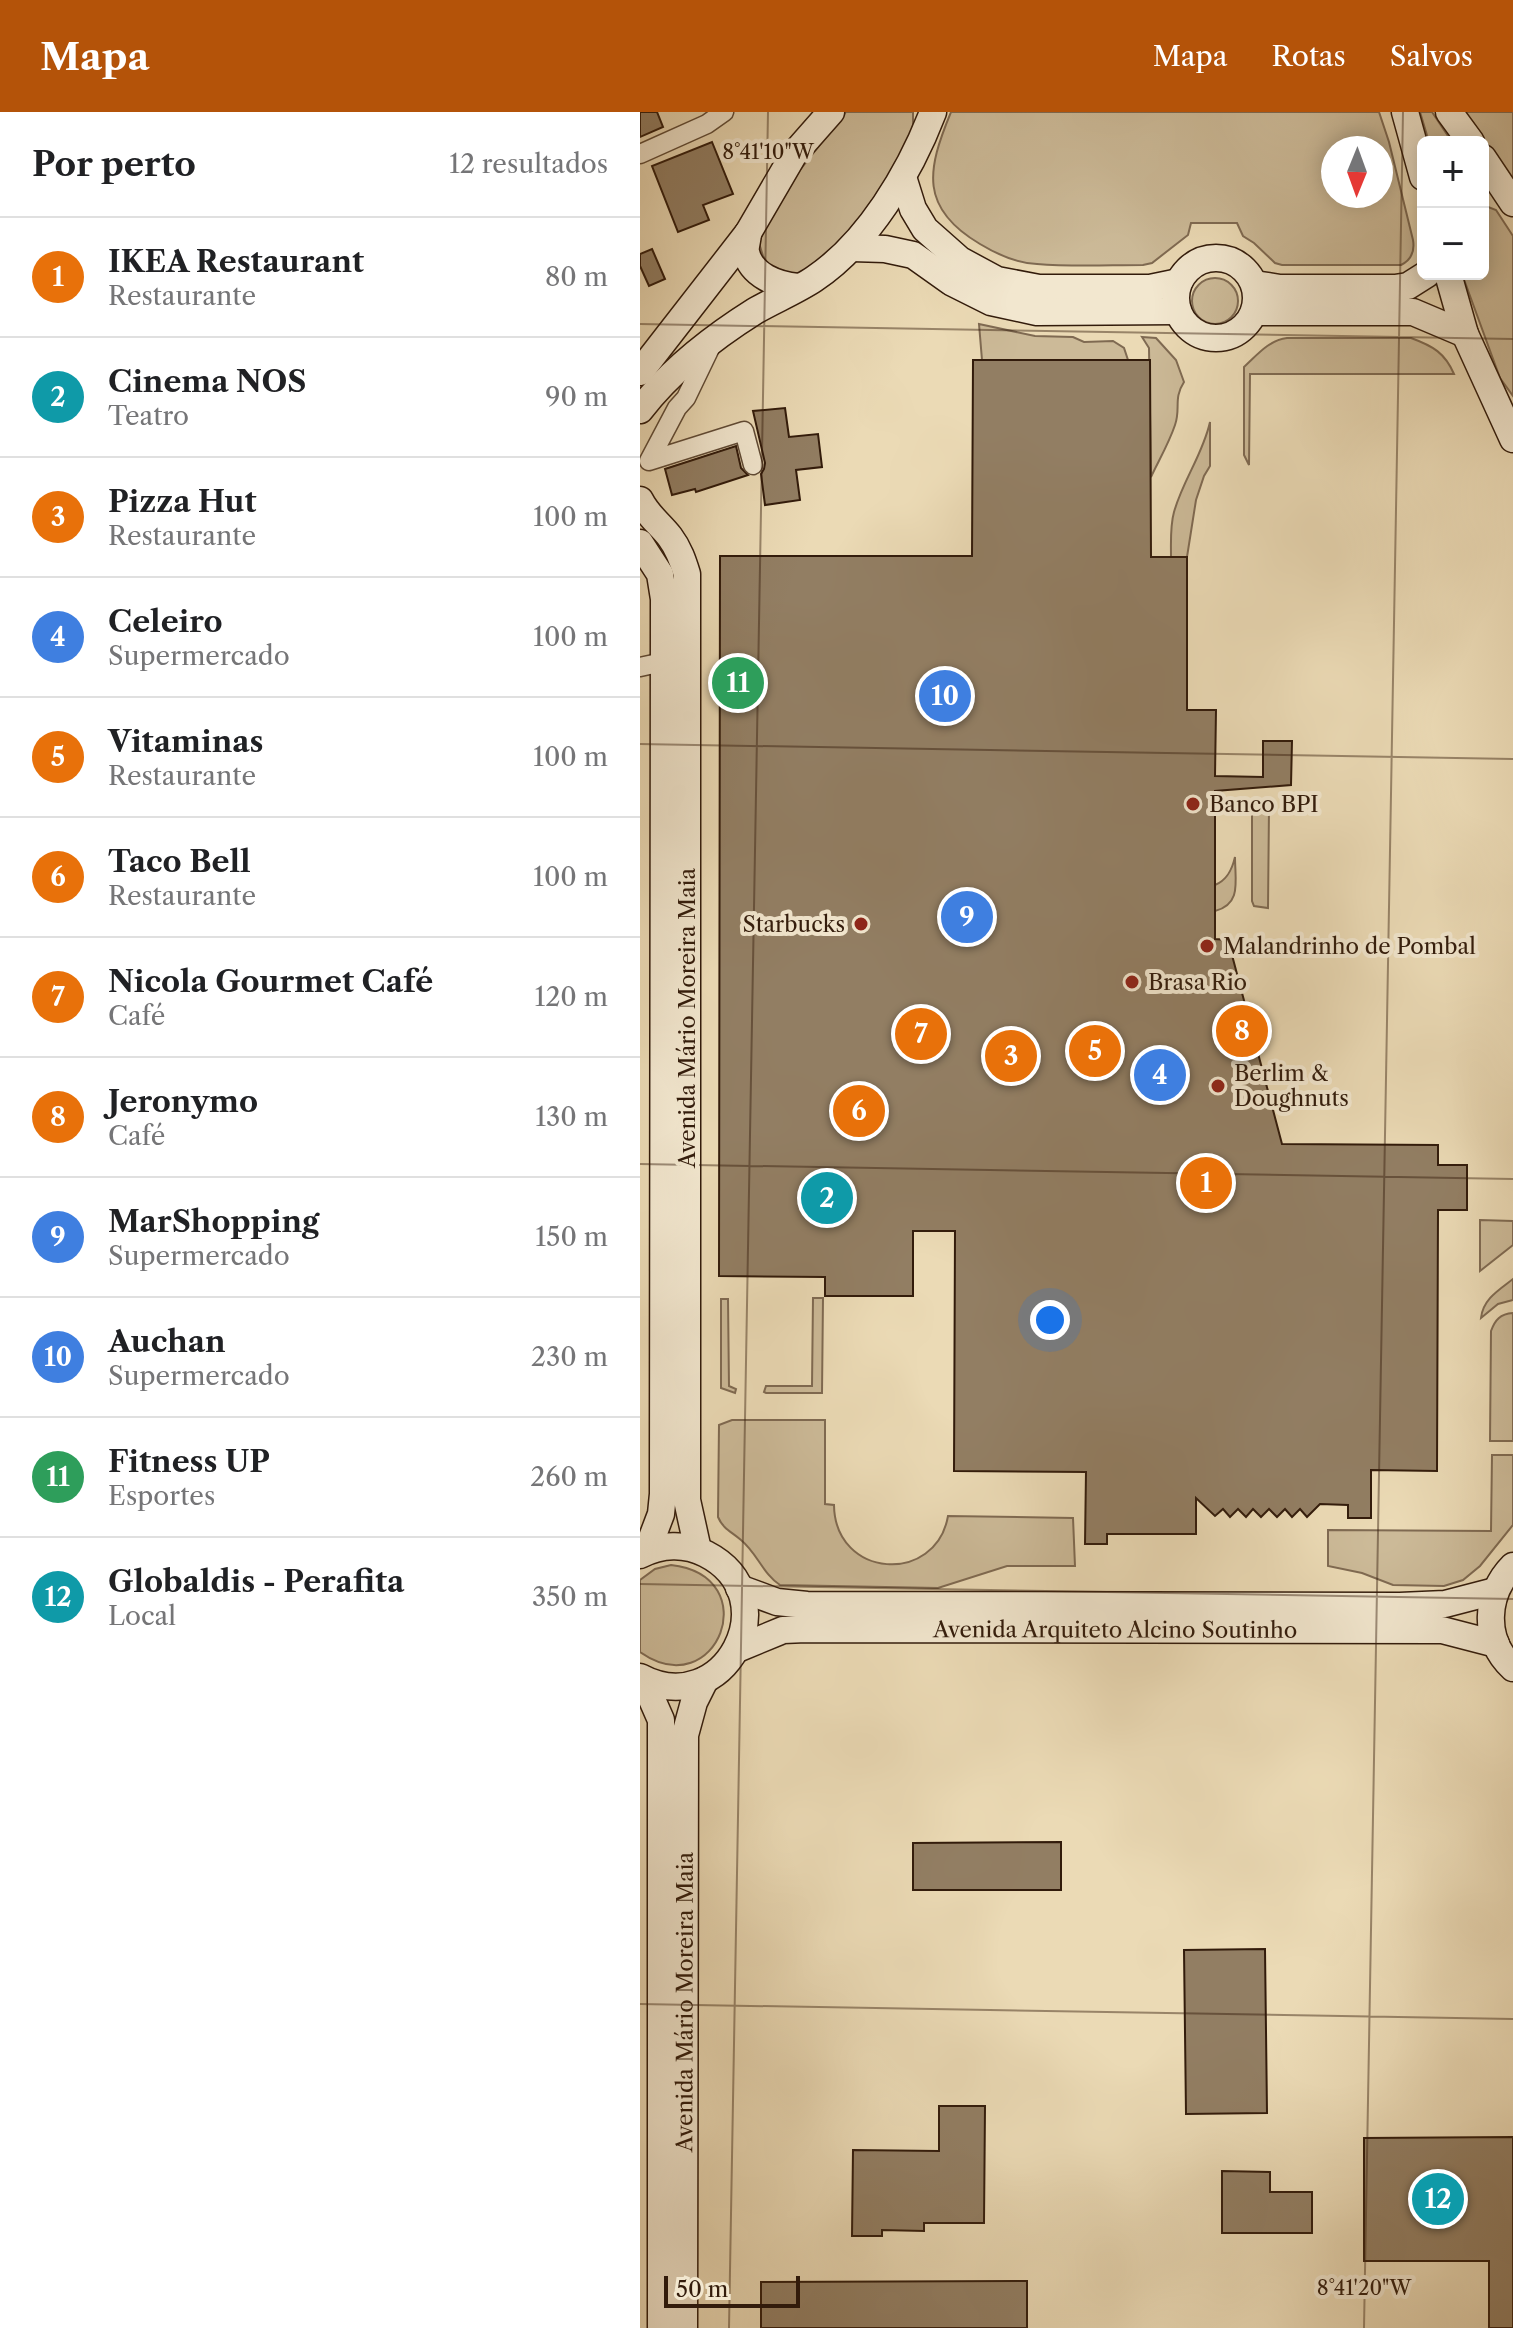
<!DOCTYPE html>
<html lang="pt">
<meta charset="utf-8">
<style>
:root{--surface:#fff;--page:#f6f6f6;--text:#202124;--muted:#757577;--line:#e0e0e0;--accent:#b45309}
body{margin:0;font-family:"Libre Caslon Text",serif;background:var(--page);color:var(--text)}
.controls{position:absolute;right:24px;top:24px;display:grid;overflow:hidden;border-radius:12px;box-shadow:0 4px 20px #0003}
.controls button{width:72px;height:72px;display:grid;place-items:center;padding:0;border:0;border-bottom:2px solid var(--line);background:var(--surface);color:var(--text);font:40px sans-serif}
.compass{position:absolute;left:681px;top:24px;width:72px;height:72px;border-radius:50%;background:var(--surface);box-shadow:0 4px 20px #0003;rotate:181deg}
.scale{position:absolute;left:24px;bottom:20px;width:136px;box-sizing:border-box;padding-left:8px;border:4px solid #321b0b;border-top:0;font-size:22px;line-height:28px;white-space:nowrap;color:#321b0b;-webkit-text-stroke:6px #f2e7cf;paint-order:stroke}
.you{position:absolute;left:410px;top:1208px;width:28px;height:28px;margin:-20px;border:6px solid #fff;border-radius:50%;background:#1a73e8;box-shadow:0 0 0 12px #1a73e833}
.badge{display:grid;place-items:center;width:52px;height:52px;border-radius:50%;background:var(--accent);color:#fff;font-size:26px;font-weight:700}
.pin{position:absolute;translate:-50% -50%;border:4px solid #fff;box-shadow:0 2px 8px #0006}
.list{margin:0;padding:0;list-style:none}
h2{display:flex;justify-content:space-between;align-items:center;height:104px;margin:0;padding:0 32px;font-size:34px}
h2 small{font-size:26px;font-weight:400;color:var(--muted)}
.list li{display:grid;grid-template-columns:52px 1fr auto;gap:24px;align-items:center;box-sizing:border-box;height:120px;padding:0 32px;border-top:2px solid var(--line)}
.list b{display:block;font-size:30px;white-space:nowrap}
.list p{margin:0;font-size:26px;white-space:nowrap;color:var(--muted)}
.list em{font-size:26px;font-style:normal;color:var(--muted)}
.map{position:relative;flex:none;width:873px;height:2216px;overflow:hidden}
header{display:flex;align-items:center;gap:48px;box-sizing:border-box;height:112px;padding:0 40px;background:var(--accent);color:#fff}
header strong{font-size:38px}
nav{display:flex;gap:44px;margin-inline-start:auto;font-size:28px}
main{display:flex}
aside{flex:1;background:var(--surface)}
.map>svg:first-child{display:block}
</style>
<header>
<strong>Mapa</strong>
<nav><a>Mapa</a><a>Rotas</a><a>Salvos</a></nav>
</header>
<main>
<aside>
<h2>Por perto<small>12 resultados</small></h2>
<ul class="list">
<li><span class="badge" style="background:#e8710a">1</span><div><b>IKEA Restaurant</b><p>Restaurante</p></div><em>80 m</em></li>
<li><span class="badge" style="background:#0f9aa8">2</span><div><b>Cinema NOS</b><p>Teatro</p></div><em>90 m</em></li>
<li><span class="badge" style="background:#e8710a">3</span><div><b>Pizza Hut</b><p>Restaurante</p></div><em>100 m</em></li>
<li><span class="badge" style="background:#3f7fe0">4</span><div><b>Celeiro</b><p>Supermercado</p></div><em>100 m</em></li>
<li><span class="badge" style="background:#e8710a">5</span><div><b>Vitaminas</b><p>Restaurante</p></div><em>100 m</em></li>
<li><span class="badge" style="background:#e8710a">6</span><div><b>Taco Bell</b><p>Restaurante</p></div><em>100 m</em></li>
<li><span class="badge" style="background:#e8710a">7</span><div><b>Nicola Gourmet Café</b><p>Café</p></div><em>120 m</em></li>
<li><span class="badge" style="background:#e8710a">8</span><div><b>Jeronymo</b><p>Café</p></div><em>130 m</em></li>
<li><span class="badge" style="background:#3f7fe0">9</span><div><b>MarShopping</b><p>Supermercado</p></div><em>150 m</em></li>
<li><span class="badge" style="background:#3f7fe0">10</span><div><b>Auchan</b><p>Supermercado</p></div><em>230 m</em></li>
<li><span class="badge" style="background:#2e9e5b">11</span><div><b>Fitness UP</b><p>Esportes</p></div><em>260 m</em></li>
<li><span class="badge" style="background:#0f9aa8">12</span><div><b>Globaldis - Perafita</b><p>Local</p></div><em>350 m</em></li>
</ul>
</aside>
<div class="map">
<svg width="873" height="2216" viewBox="0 0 873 2216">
<rect width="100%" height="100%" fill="#ebdab5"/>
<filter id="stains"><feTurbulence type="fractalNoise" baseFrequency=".0025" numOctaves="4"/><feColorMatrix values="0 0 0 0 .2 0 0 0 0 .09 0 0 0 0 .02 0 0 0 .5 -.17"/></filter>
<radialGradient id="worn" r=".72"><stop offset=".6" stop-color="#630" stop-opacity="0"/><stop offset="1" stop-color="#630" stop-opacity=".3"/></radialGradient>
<!-- green -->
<g fill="#ccba98" stroke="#7f6a52" stroke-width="2" fill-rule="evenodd">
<path d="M206,0H273V13L271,22L242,80L196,135L160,162L151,163L130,155L123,144L119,131L124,116L152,68Z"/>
<path d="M311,0H739L749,30L773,128C775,140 771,148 761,153H642L635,151L614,131L603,124L597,111H551L548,123L512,151L503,153C468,153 432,155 397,152C376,151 358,143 340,132C279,96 287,58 311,0ZM693,36H741V84H693Z"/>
<path d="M780,0H792L812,30H789Z"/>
<path d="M822,0H873V69L869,62Z"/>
<path d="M843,93L856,98L873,124V284L860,266L822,162H843Z"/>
<circle cx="575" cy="189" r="23"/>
<path d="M339,212L395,224L433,225L444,230L473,229L484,236L488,248H342Z"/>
<path d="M502,225L516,226L536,248L544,270C533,287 541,296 535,313C529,331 519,348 511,365L509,236Z"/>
<path d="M647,226H771C793,234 805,241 814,262H610L609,353L604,343V255C617,243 629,228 647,226Z"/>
<path d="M570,310V354L564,364L556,388L547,445H531C531,430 530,414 534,400C543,368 563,342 570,310Z"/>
<path d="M612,691L622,696H629L628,796L614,794L612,789Z"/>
<path d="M595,745C595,769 602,792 575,799V773C587,768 592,758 595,745Z"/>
<path d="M840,1108L873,1109V1133L840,1159Z"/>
<path d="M873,1167V1188L858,1192L841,1206C843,1187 859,1178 873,1167Z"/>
<path d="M173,1186H183L182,1281H126L124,1280L126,1274H172Z"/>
<path d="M81,1187H88L89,1274L96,1277L95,1281L81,1276Z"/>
<path d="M873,1201V1329H850L851,1219C855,1208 860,1202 873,1201Z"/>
<path d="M92,1308H185V1392L194,1393C195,1467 296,1473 308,1404L433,1406L435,1454H367L298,1476L140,1473C123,1462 117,1441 101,1428C92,1420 83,1417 78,1405L79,1313Z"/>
<path d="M852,1343H873V1413L840,1454L823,1468L804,1474L753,1473L722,1461L688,1454V1418L851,1419Z"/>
<path d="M31,1453C127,1464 77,1594 0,1540V1468L15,1457Z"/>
</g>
<!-- building -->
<g fill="#927e63" stroke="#321b0b" stroke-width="2">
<path d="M0,0H17L23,15L0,25Z"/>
<path d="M72,30L93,82L63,93L69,108L38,120L12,54Z"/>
<path d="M12,137L25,167L9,174L0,154V142Z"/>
<path d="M333,248H510L511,445H547V598H576L575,664L623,665V629H652L651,673L575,679V827L588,828L642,1032L798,1033V1053H827V1098H798L797,1359L731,1358V1406H708V1393L680,1392L667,1405L660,1397L652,1405L645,1397L637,1405L629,1397L621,1405L613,1397L606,1405L598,1397L590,1405L583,1397L575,1404L556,1386V1422H467V1432H445L446,1360L314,1359L315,1119H273V1184H185V1165L79,1164L80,444H332Z"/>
<path d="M145,296L149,325L178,322L182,355L156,358L160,388L125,393L121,362L124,357L125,351L113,299Z"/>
<path d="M96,334L101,356L108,363L56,380L55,377L32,383L25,357Z"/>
<path d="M421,1730V1778H273V1731Z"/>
<path d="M625,1837L627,2001L546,2002L544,1838Z"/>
<path d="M299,1994H345L344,2111H284V2119L242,2118V2124H212L213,2038L299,2039Z"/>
<path d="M873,2025V2216H849V2149H724V2026Z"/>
<path d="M582,2059L630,2060V2080H672V2121H582Z"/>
<path d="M387,2169V2216H121V2170Z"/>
</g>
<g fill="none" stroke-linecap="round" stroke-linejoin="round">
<!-- street casing -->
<g stroke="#604b36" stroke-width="21">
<g id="street">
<path d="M0,42L67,12L84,0"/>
<path d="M72,232L46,286L37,296L9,349L104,319L113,353"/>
<path d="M0,555L23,550"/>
</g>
</g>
<!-- secondary casing -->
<g stroke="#321b0b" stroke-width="29">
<g id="secondary">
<path d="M765,0L783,65"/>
<path d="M809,0L831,30"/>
<path d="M843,46L873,91"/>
<path d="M263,65L273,97L285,117L320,148L357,168L399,176H510L539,170"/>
<path d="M108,121C108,126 105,135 106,140C111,164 138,173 158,175"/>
<path d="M212,136L245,137L273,143L311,170L351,190L397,200L538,199"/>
<circle cx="576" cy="186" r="40"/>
<path d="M808,162L825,222L873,327"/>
<path d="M614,172L640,176H755L768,174L787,162"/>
<path d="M614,200H773L825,222"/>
<path d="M0,260L108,121L154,42L191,0"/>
<path d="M0,298C31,258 72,226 115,199C134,188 156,179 174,167C228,131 270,60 293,0"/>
<path d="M0,388C8,404 20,412 30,425C39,437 43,449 47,462V1388L58,1438"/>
<path d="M0,431L20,462L24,487L23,1382L21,1402L7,1439"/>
<path d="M0,1443C21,1432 45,1431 66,1442C150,1485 84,1610 0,1565"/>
<path d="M873,1454C845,1482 842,1528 873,1556"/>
<path d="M99,1476L137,1490L167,1493L760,1494L805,1492L855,1479"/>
<path id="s1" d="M97,1537L143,1518L166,1517L802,1518L856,1532"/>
<path d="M3,1567L21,1608V2216"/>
<path id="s2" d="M44,2216L45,1623L54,1590L65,1568"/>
</g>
</g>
<!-- street -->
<use href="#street" stroke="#f2e7cf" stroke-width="18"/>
<!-- secondary -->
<use href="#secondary" stroke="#f2e7cf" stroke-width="26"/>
</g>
<!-- ticks -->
<path fill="none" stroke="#321b0b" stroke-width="2" stroke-opacity="0.45" d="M0,212L873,227M0,632L873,647M0,1052L873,1067M0,1472L873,1487M0,1892L873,1907M89,2216L128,0M724,2216L763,0"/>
<!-- markers -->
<g fill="#8f2418" stroke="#f2e7cf" stroke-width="3">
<circle cx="553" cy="692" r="8"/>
<circle cx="221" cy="812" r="8"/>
<circle cx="567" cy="834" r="8"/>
<circle cx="492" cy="870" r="8"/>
<circle cx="578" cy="974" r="8"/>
</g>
<g text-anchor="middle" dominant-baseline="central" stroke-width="8" stroke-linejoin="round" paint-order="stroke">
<!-- poi labels -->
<g font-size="22" fill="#321b0b" stroke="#f2e7cf" text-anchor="start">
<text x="569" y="692">Banco BPI</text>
<text x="205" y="812" text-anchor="end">Starbucks</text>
<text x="583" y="834">Malandrinho de Pombal</text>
<text x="508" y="870">Brasa Rio</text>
<text x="594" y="961">Berlim &amp;<tspan x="594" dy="25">Doughnuts</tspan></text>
</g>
<!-- street labels -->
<g font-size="22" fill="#321b0b" stroke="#f2e7cf">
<text transform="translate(47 906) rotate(-90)">Avenida Mário Moreira Maia</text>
<text stroke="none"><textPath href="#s1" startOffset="382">Avenida Arquiteto Alcino Soutinho</textPath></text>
<text stroke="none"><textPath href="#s2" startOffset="326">Avenida Mário Moreira Maia</textPath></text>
</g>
</g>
<g font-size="20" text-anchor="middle" fill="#321b0b" stroke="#f2e7cf" stroke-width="8" stroke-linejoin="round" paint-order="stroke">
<text x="128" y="47">8°41'10"W</text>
<text x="724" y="2183">8°41'20"W</text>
</g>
<rect width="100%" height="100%" filter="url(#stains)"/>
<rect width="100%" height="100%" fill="url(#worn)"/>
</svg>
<div class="controls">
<button>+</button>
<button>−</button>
</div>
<svg class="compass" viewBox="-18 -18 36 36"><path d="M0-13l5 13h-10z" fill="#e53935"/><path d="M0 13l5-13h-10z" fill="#757577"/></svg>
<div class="scale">50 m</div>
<div class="you"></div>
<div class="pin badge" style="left:566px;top:1071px;background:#e8710a">1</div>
<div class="pin badge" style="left:187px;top:1086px;background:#0f9aa8">2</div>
<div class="pin badge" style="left:371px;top:944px;background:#e8710a">3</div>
<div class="pin badge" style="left:520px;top:963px;background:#3f7fe0">4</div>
<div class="pin badge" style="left:455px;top:939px;background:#e8710a">5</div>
<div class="pin badge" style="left:219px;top:999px;background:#e8710a">6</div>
<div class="pin badge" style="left:281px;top:922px;background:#e8710a">7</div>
<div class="pin badge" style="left:602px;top:919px;background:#e8710a">8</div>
<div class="pin badge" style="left:327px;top:805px;background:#3f7fe0">9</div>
<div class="pin badge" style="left:305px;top:584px;background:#3f7fe0">10</div>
<div class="pin badge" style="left:98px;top:571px;background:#2e9e5b">11</div>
<div class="pin badge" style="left:798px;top:2087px;background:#0f9aa8">12</div>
</div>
</main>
